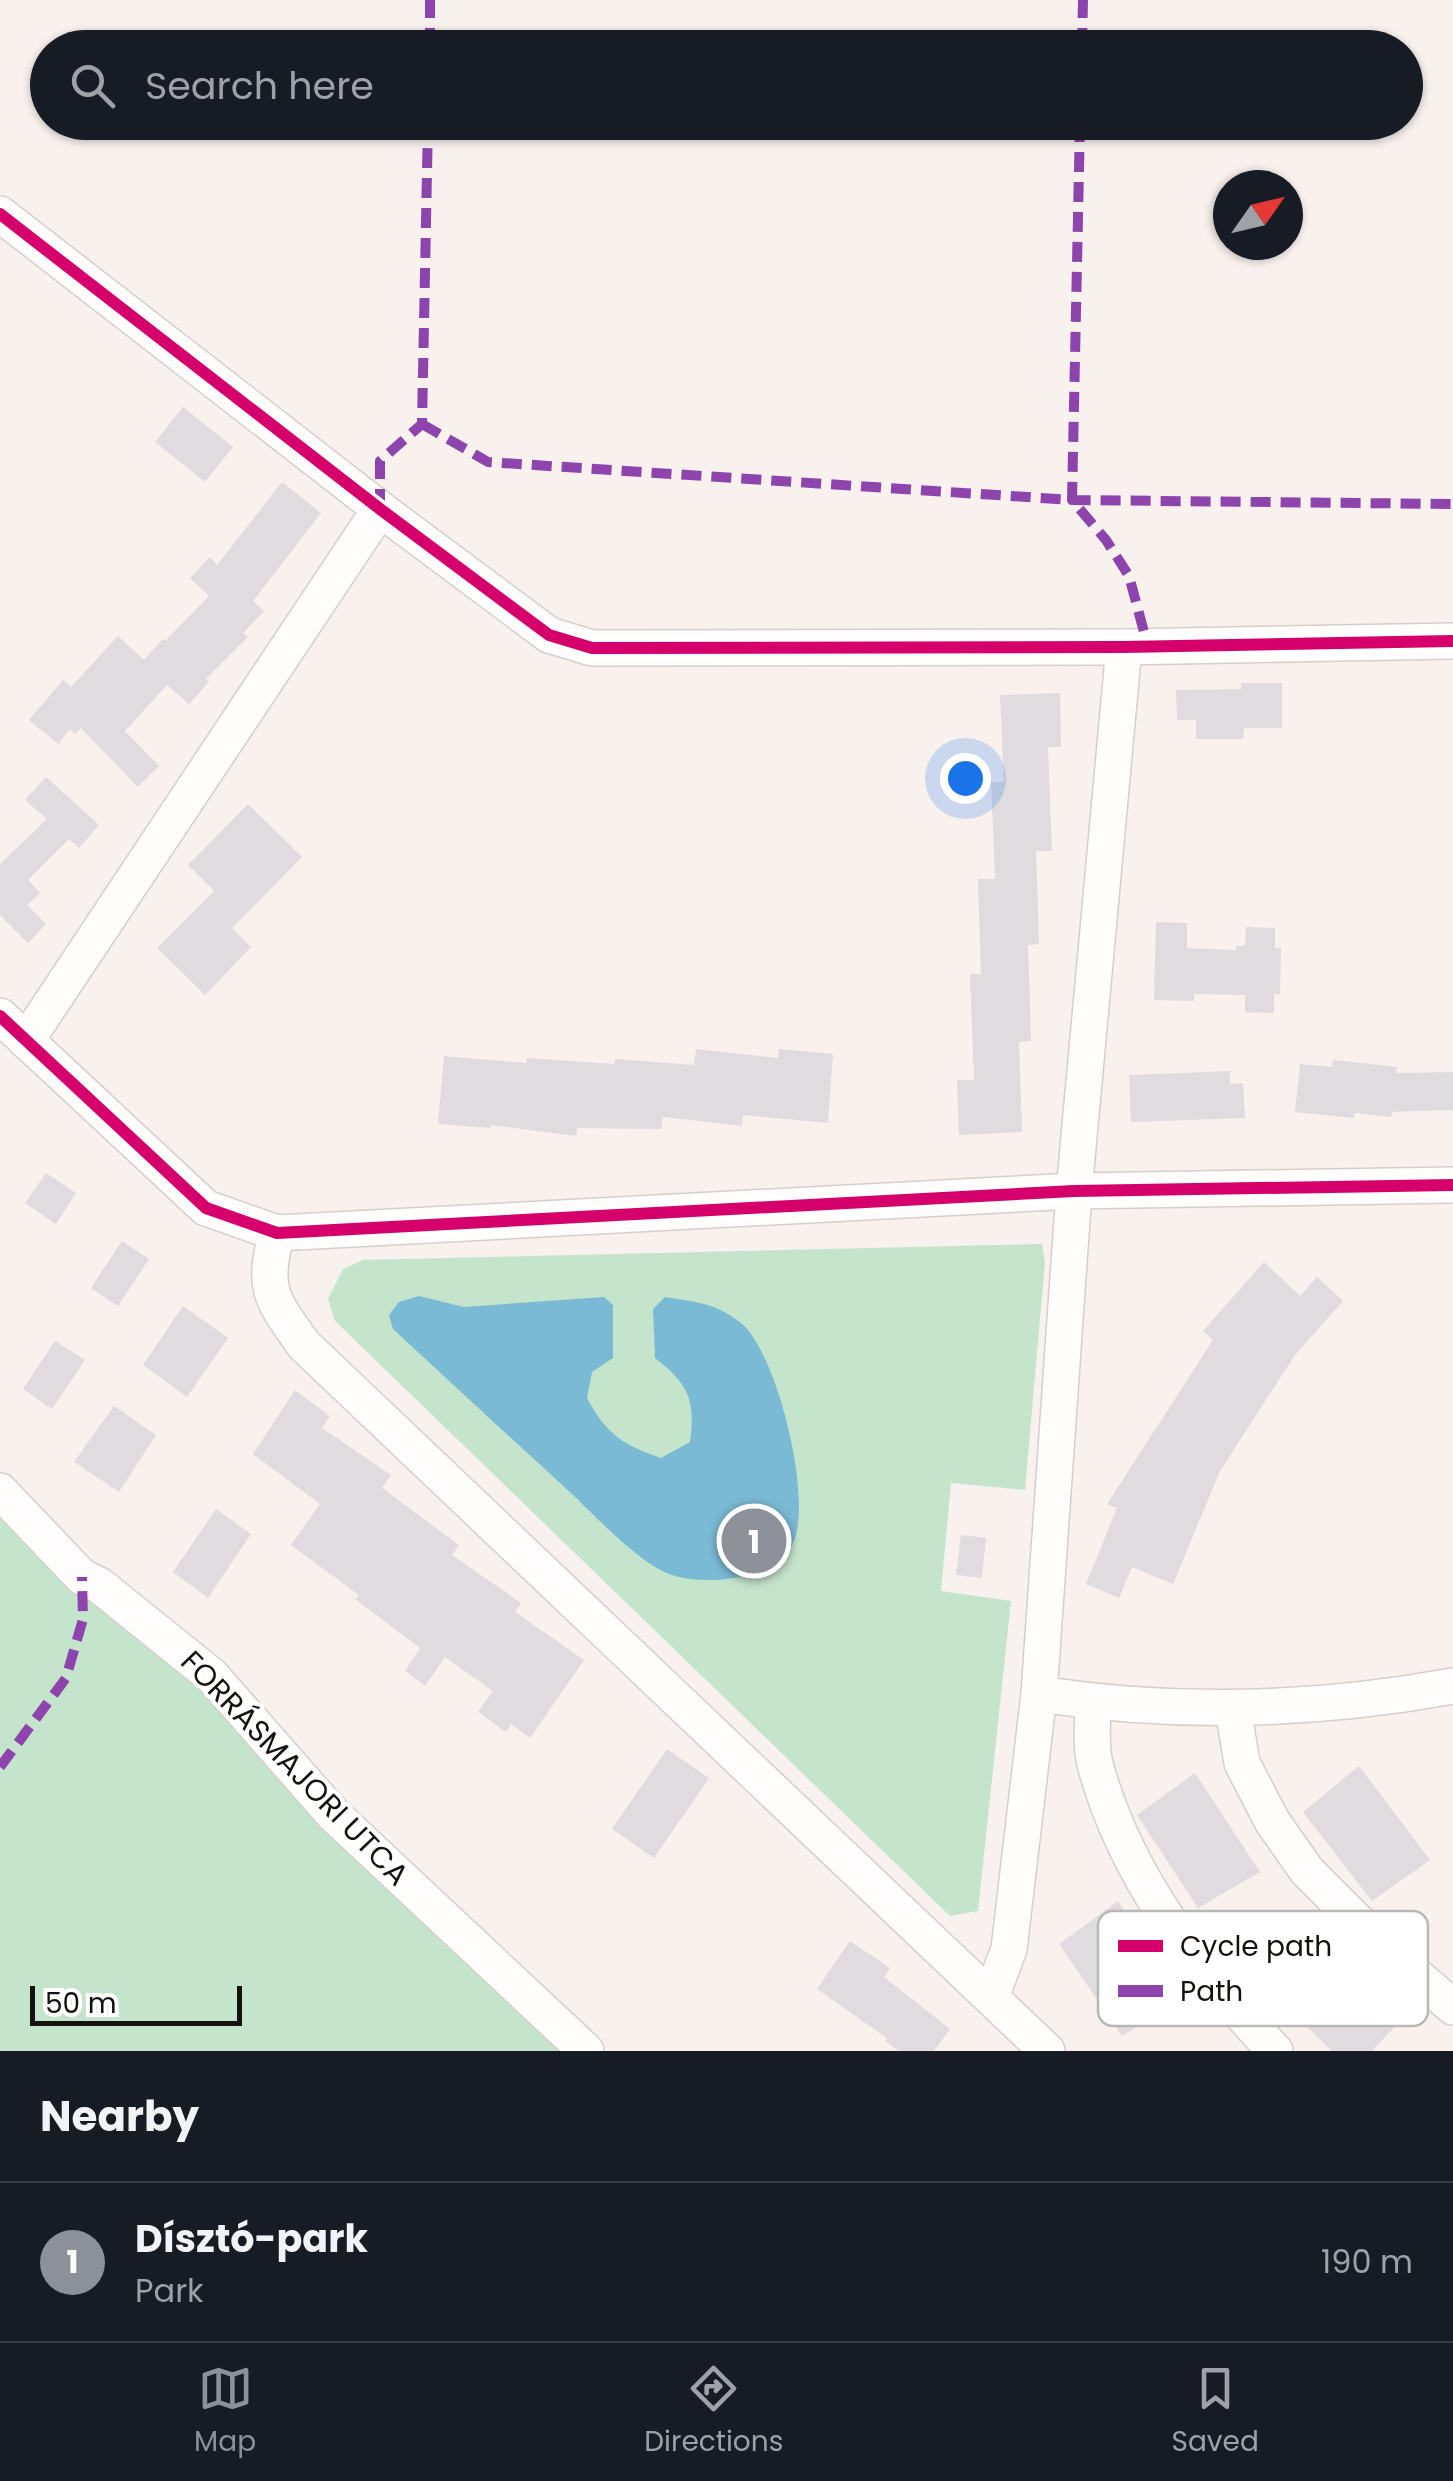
<!DOCTYPE html>
<meta charset="utf-8">
<style>
:root{--surface:#171b24;--page:#20242c;--text:#f1f3f6;--muted:#9ea1a6;--line:#363941;--accent:#8c9099}
body{margin:0;font-family:Poppins,sans-serif;background:var(--page);color:var(--text)}
.compass{position:absolute;left:1213px;top:170px;width:90px;height:90px;border-radius:50%;background:var(--surface);box-shadow:0 2px 8px #0004;rotate:56deg}
.scale{position:absolute;left:30px;bottom:25px;width:212px;box-sizing:border-box;padding-left:10px;border:5px solid #15110f;border-top:0;font-size:28px;line-height:35px;white-space:nowrap;color:#15110f;-webkit-text-stroke:8px #fff;paint-order:stroke}
.you{position:absolute;left:965px;top:778px;width:35px;height:35px;margin:-25px;border:8px solid #fff;border-radius:50%;background:#1a73e8;box-shadow:0 0 0 15px #1a73e833}
.badge{display:grid;place-items:center;width:65px;height:65px;border-radius:50%;background:var(--accent);color:#fff;font-size:32px;font-weight:700}
.pin{position:absolute;translate:-50% -50%;border:5px solid #fff;box-shadow:0 2px 10px #0006}
.list{margin:0;padding:0;list-style:none}
h2{display:flex;justify-content:space-between;align-items:center;height:130px;margin:0;padding:0 40px;font-size:42px}
h2 small{font-size:32px;font-weight:400;color:var(--muted)}
.list li{display:grid;grid-template-columns:65px 1fr auto;gap:30px;align-items:center;box-sizing:border-box;height:160px;padding:0 40px;border-top:2px solid var(--line)}
.list b{display:block;font-size:38px;white-space:nowrap}
.list p{margin:0;font-size:32px;white-space:nowrap;color:var(--muted)}
.list em{font-size:32px;font-style:normal;color:var(--muted)}
.icon{flex:none;width:55px;height:55px;fill:none;stroke:currentColor;stroke-width:2;stroke-linecap:round;stroke-linejoin:round}
.map{position:relative;flex:none;width:1453px;height:2051px;overflow:hidden}
.search{position:absolute;background:var(--surface);box-shadow:0 2px 8px #0004;left:30px;right:30px;top:30px;height:110px;display:flex;align-items:center;gap:25px;box-sizing:border-box;padding:0 35px;border-radius:55px;color:var(--muted);font-size:38px}
.sheet{height:290px;background:var(--surface)}
nav{display:flex;justify-content:space-around;align-items:center;box-sizing:border-box;height:140px;border-top:2px solid var(--line);background:var(--surface);font-size:28px;color:var(--muted)}
nav a{display:grid;justify-items:center;gap:5px}
nav .on{color:var(--accent)}
.map>svg:first-child{display:block}
</style>
<div class="map">
<svg width="1453" height="2051" viewBox="0 0 1453 2051">
<rect width="100%" height="100%" fill="#f8f1ee"/>
<!-- green -->
<g fill="#c5e4cc">
<path d="M1042,1244L1045,1262L1025,1490L951,1483L941,1591L1011,1601L978,1911L950,1916L335,1321L328,1299L343,1269L363,1260Z"/>
<path d="M0,1485L577,2051H0Z"/>
</g>
<!-- water -->
<path fill="#7bbad4" d="M419,1296L464,1307L604,1297L613,1305V1358L592,1372L587,1398C607,1435 623,1445 661,1458L690,1442C696,1399 688,1384 655,1358L653,1309L665,1297C696,1302 717,1303 742,1324C777,1353 816,1507 791,1547C770,1580 706,1586 672,1575C641,1565 596,1517 572,1494C512,1439 452,1384 393,1329L389,1315L399,1302Z"/>
<!-- building -->
<g fill="#dfdbdf">
<path d="M183,407L233,447L205,482L155,442Z"/>
<path d="M282,482L321,513L253,601L264,611L243,633L248,637L206,679L209,682L189,704L167,685L125,731L159,766L138,787L81,728L75,734L70,729L58,744L29,720L63,680L71,687L118,636L144,660L163,639L165,641L209,596L190,578L210,557L217,565Z"/>
<path d="M1241,683H1282V728H1244L1243,739H1196V720H1177L1176,690L1241,689Z"/>
<path d="M1060,693L1061,747H1048L1052,851H1036L1039,944L1028,945L1031,1041L1019,1042L1022,1132L959,1135L957,1080H974L970,974H981L978,879H995L991,782H1004L1000,695Z"/>
<path d="M46,777L99,825L79,848L69,839L28,880L40,893L27,905L46,924L28,943L0,915V864L47,819L25,800Z"/>
<path d="M248,804L302,857L232,928L251,947L205,995L157,948L214,891L188,865Z"/>
<path d="M1156,922L1187,923V948L1236,950V946H1245L1246,927L1275,928V948H1281L1280,994H1274V1013L1245,1012V995L1194,994V1001L1154,1000Z"/>
<path d="M696,1049L778,1058L779,1049L833,1054L828,1123L743,1115L742,1126L663,1117L661,1129L577,1128L576,1136L491,1125V1128L438,1124L444,1056L526,1063L527,1058L614,1064L615,1059L694,1065Z"/>
<path d="M1333,1060L1397,1067L1396,1073L1453,1072V1110L1392,1112L1391,1117L1355,1113L1354,1118L1295,1112L1300,1064L1332,1067Z"/>
<path d="M1230,1071V1084L1243,1083L1245,1118L1131,1122L1129,1075Z"/>
<path d="M46,1173L76,1193L56,1224L25,1203Z"/>
<path d="M122,1241L149,1259L118,1306L91,1288Z"/>
<path d="M1264,1262L1300,1296L1317,1277L1343,1301L1295,1355L1220,1471L1173,1584L1132,1567L1119,1598L1086,1584L1117,1508L1107,1504L1213,1340L1203,1331Z"/>
<path d="M183,1306L228,1338L187,1397L143,1365Z"/>
<path d="M55,1341L85,1360L52,1409L23,1389Z"/>
<path d="M295,1390L330,1416L322,1428L391,1475L382,1488L459,1545L452,1555L521,1603L515,1612L584,1660L530,1738L511,1724L506,1732L478,1712L493,1691L445,1657L425,1686L405,1671L420,1648L355,1599L359,1595L291,1545L320,1504L253,1454Z"/>
<path d="M114,1406L156,1435L119,1492L74,1462Z"/>
<path d="M216,1509L251,1534L208,1598L173,1572Z"/>
<path d="M961,1535L986,1538L982,1578L956,1575Z"/>
<path d="M667,1749L709,1778L654,1858L612,1829Z"/>
<path d="M1359,1766L1430,1860L1372,1901L1303,1812Z"/>
<path d="M1195,1773L1260,1872L1198,1908L1137,1815Z"/>
<path d="M1118,1901L1183,1999L1122,2036L1059,1944Z"/>
<path d="M1317,1937L1402,2019L1372,2051H1332L1270,1991Z"/>
<path d="M850,1941L890,1968L884,1977L950,2029L934,2051H899L885,2041L887,2038L817,1989Z"/>
</g>
<g fill="none" stroke-linecap="round" stroke-linejoin="round">
<!-- street casing -->
<g stroke="#d5cfcc" stroke-width="38">
<g id="street">
<path d="M0,214L380,509L549,635L592,648L1124,647L1453,641"/>
<path d="M0,1016L206,1208L277,1233L1074,1191L1453,1185"/>
<path d="M26,1041L380,509"/>
<path d="M277,1233C261,1289 272,1300 304,1345L1047,2051"/>
<path d="M0,1491L82,1577L99,1585L212,1676L333,1814L586,2051"/>
<path d="M1039,1694C1177,1715 1316,1711 1453,1686"/>
<path d="M1093,1702C1093,1721 1090,1745 1095,1764C1125,1876 1197,1968 1275,2051"/>
<path d="M1233,1709L1242,1763L1272,1821L1307,1871L1382,1946L1453,2007"/>
<path d="M991,1997L1009,1949L1039,1694L1074,1191L1124,647"/>
</g>
</g>
<!-- street -->
<use href="#street" stroke="#fefdfc" stroke-width="35"/>
<!-- quiet -->
<g stroke="#8e44ad" stroke-width="10" stroke-dasharray="20 10" stroke-linecap="butt">
<path d="M430,48V0"/>
<path d="M1082,48L1083,0"/>
<path d="M1080,122L1072,500L1106,540L1129,576L1148,647"/>
<path d="M422,424L488,462L1072,500L1453,504"/>
<path d="M380,509V461L422,424L428,122"/>
<path d="M0,1767L66,1678L83,1619L82,1577"/>
</g>
<!-- cycleway casing -->
<g stroke="#fff" stroke-width="19">
<g id="cycleway">
<path d="M0,214L380,509L549,635L592,648L1124,647L1453,641"/>
<path d="M0,1016L206,1208L277,1233L1074,1191L1453,1185"/>
</g>
</g>
<!-- cycleway -->
<use href="#cycleway" stroke="#d6006c" stroke-width="12"/>
</g>
<g text-anchor="middle" dominant-baseline="central" stroke-width="8" stroke-linejoin="round" paint-order="stroke">
<!-- street labels -->
<g font-size="30" fill="#15110f" stroke="#fff">
<text transform="translate(295 1768) rotate(46)">FORRÁSMAJORI UTCA</text>
</g>
</g>
<!-- legend -->
<rect x="1098" y="1911" width="330" height="115" rx="15" fill="#fff" stroke="#b9b8b7" stroke-width="2.5"/>
<rect x="1118" y="1940" width="45" height="12" fill="#d6006c"/>
<rect x="1118" y="1985" width="45" height="12" fill="#8e44ad"/>
<g font-size="28" fill="#15110f">
<text x="1180" y="1956">Cycle path</text>
<text x="1180" y="2001">Path</text>
</g>
</svg>
<svg class="compass" viewBox="-18 -18 36 36"><path d="M0-13l5 13h-10z" fill="#e53935"/><path d="M0 13l5-13h-10z" fill="#9ea1a6"/></svg>
<div class="scale">50 m</div>
<div class="you"></div>
<div class="pin badge" style="left:754px;top:1541px">1</div>
<div class="search"><svg class="icon" aria-label="search" viewBox="0 0 24 24"><circle cx="10" cy="10" r="6"/><path d="M15 15l6 6"/></svg>Search here</div>
</div>
<section class="sheet">
<h2>Nearby<small></small></h2>
<ul class="list">
<li><span class="badge">1</span><div><b>Dísztó-park</b><p>Park</p></div><em>190 m</em></li>
</ul>
</section>
<nav>
<a class="on"><svg class="icon" aria-label="map" viewBox="0 0 24 24"><path d="M3 6l6-2 6 2 6-2v14l-6 2-6-2-6 2zM9 4v14M15 6v14"/></svg>Map</a>
<a><svg class="icon" aria-label="directions" viewBox="0 0 24 24"><path d="M12 3l9 9-9 9-9-9zM9 14v-3h6M13 9l2 2-2 2"/></svg>Directions</a>
<a><svg class="icon" aria-label="saved" viewBox="0 0 24 24"><path d="M7 4h10v16l-5-4-5 4z"/></svg>Saved</a>
</nav>
